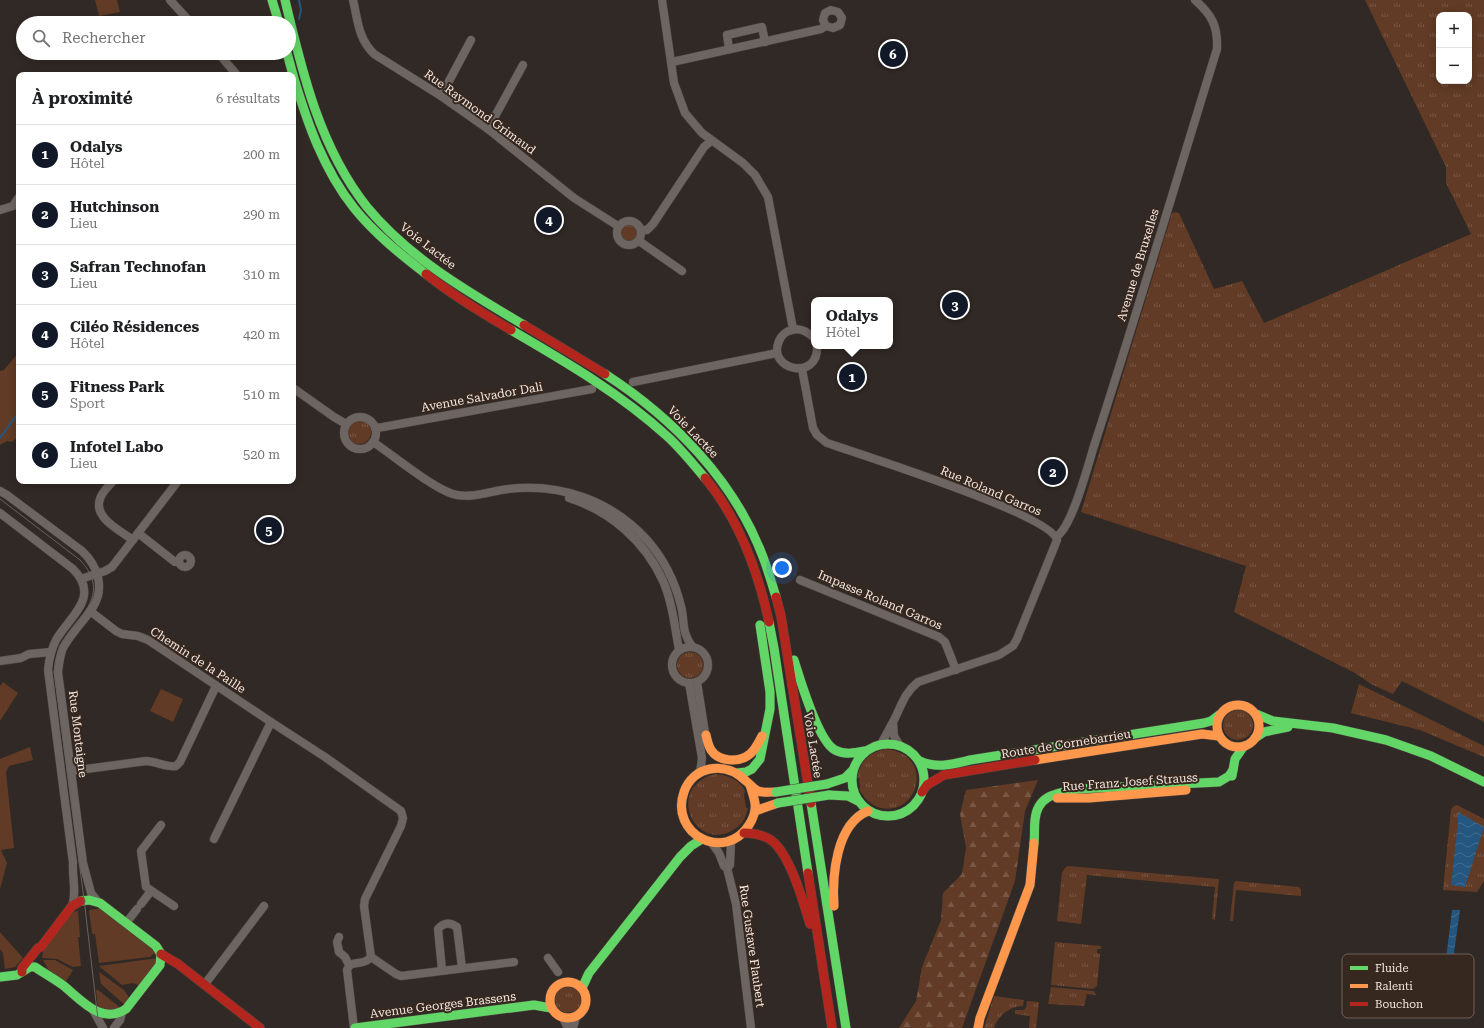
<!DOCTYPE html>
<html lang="fr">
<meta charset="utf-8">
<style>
:root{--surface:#fff;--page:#f2f2f2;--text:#202124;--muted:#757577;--line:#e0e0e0;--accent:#111827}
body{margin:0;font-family:"Roboto Serif",serif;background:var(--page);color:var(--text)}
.controls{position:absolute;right:12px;top:12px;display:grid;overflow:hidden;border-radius:8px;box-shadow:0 2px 10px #0003}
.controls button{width:36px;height:36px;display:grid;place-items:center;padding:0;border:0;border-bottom:1px solid var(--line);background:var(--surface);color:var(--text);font:20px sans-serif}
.you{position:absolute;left:782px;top:568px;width:14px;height:14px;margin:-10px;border:3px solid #fff;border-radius:50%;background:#1a73e8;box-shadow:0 0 0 6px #1a73e833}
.badge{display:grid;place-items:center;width:26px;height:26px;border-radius:50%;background:var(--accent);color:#fff;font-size:13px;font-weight:700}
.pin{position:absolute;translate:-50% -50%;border:2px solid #fff;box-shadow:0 1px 4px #0006}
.popup{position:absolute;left:811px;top:297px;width:82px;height:52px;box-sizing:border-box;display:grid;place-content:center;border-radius:8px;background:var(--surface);filter:drop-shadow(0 1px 3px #0005);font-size:13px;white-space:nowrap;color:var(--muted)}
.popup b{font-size:15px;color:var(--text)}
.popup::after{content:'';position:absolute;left:50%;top:100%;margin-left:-8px;border:8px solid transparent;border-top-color:var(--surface)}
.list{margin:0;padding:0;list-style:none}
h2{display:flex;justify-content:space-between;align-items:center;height:52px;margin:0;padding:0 16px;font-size:17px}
h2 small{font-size:13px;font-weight:400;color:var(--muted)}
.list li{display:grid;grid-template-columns:26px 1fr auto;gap:12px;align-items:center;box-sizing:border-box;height:60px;padding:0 16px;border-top:1px solid var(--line)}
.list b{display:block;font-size:15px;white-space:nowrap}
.list p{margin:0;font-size:13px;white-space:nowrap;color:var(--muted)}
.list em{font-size:13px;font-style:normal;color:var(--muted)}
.icon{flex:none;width:22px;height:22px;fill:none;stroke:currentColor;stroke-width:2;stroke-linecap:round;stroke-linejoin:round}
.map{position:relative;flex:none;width:1484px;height:1028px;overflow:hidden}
.search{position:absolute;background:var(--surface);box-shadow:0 2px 10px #0003;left:16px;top:16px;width:280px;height:44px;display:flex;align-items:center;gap:10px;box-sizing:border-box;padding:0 14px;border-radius:22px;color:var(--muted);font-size:15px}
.panel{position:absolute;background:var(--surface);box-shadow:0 2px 10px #0003;left:16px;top:72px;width:280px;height:412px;border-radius:8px}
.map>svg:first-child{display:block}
</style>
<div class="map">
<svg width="1484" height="1028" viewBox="0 0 1484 1028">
<defs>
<pattern id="grass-tufts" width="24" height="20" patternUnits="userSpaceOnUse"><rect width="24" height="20" fill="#613b25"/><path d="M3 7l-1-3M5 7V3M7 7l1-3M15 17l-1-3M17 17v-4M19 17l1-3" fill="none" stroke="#785744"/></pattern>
<pattern id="forest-firs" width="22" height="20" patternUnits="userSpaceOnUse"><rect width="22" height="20" fill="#613b25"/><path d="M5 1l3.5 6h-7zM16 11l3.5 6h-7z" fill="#785744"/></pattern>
<pattern id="water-waves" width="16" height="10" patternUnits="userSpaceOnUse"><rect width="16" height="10" fill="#24567f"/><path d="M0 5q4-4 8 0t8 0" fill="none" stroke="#446e91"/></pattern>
</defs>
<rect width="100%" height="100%" fill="#312925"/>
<!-- grass -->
<g fill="url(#grass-tufts)" fill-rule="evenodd">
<path d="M1365,0H1484V722L1402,681L1393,694L1371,684L1355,673L1234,612L1246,566L1081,512L1172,213L1175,212L1179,213L1214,289L1242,281L1264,323L1471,234L1446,183V167ZM1439,15H1469V81H1439Z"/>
<circle cx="629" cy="234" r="9"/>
<circle cx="359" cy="432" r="12"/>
<circle cx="690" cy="665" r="13"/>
<path d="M1359,684L1484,746V757L1420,730L1351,713Z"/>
<circle cx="1238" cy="725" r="15"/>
<path d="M885,749C935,753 920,816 881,808C870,805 864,798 859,789L860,788L859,778H857C860,761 869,753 885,749Z"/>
<path d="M715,774C728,775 739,779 745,791L744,795L746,808H748C746,818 742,825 733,830C695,853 664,787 715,774Z"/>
<path d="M1457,805L1484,819V881L1477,892L1443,890L1451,809L1454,806ZM1458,813L1471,865L1465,887Z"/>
<path d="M1068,866L1219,879L1215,920L1212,919L1215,887L1087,875L1081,924L1057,921L1062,873L1065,868Z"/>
<path d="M1236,881L1299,887L1301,890V896L1236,890L1233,921H1230L1234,883Z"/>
<path d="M1055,942L1101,946V949H1097V953L1100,954L1097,986L1093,989L1051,985Z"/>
<path d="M567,986L577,989C583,997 583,1004 576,1011L566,1013L557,1009L554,999L558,990Z"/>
<path d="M1051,987L1094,991L1096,995L1087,994L1084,1006L1048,1004Z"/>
<path d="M994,996L1024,1000L1023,1006C1011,1006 997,1016 994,1028H984Z"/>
<path d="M1027,1001L1039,1002L1036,1028H1029L1030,1016L1015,1014V1010H1023L1026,1008Z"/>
</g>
<!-- forest -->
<path fill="url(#forest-firs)" d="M1038,780L1025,811L1015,881L962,1028H899L916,1001L922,967L941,920L943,893L962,874L966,848L960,814L966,790Z"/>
<!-- green -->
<g fill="#613b25">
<path d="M95,0H117L120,12L99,16Z"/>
<path d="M19,352V436L12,442L7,441L0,445V371L4,370Z"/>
<path d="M3,682L18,693L0,721V686Z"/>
<path d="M161,689L183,699L173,722L150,711Z"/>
<path d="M30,747L33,760L9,766L6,772L14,848L1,850L7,863L0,889V759Z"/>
<path d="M102,908L156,952L150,957L99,963L95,934H92L89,910Z"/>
<path d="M78,911L80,937H78L81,966L73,967L57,959L42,958L44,948L71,912Z"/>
<path d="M0,932L23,958L15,967L5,969L3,953L0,949Z"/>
<path d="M158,958L157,962L140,986L133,983L122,985L99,966Z"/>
<path d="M43,960H55L73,970L65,983L49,971Z"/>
<path d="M99,972L124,990L130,999L125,1005L101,984Z"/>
<path d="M96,990H98L122,1009L117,1012L98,1008Z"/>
</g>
<!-- water -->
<g fill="url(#water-waves)">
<path d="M1458,812L1484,827L1465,887L1451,885L1458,823Z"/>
<path d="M1452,910H1460L1445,1017L1439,1016Z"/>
</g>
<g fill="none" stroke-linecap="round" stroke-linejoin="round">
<!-- stream -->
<g stroke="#24567f" stroke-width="2">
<path d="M299,0L301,10L299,19"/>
<path d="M0,438L19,412"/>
</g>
<!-- street casing -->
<g stroke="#4c4541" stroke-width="9">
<g id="street">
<path d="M170,0L191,23"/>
<path d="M353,0C358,21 358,38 374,54L441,96L488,129L574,198L618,226"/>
<path d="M662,0L674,83L685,113L702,133L743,163L755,175L768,197L793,329"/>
<path d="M729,49L727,35L762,27L765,42"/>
<path d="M218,53L237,75"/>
<path d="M672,62L821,29L826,26L833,28L840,25L842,18L838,12L831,10L825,13L823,20L826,26"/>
<path d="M441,96L471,40"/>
<path d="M488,129L523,65"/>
<path d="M0,210L13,206L19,197"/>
<circle cx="629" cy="233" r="12"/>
<path d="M641,230H647L653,224L704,147L711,141"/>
<path d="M639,241L682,271"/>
<path d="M814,338C808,332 801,327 792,330C786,331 781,336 779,341C766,370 819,382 817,346"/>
<path d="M802,369L813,428L817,435L827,443C859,454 1052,515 1057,540L1017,639L1013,646L999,655L918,682C904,693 901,707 893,722C889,729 885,737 881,744"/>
<path d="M633,382L777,353"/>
<path d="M293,388L334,417L346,424"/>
<circle cx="360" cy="433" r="16"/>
<path d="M375,428L383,427L592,389"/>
<path d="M373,442C393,455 437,492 457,495C474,498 491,491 508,489C560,483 611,500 647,540C663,558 675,582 681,606C685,621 681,632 692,646"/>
<path d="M113,481C108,487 102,492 100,499C93,518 121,531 133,540"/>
<path d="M0,491L7,495L82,551C98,566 105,588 93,607C84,621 71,633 63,648C60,655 59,664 58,672L83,863L91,893L99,903"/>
<path d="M569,498C610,511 645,541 663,581C672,601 675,628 679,650"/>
<path d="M0,513L73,569C101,597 70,616 56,640C51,650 49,659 48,670L73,863C72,878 77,892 72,906"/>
<path d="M138,533L175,562H179"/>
<path d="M1056,537C1072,528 1088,465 1094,446C1137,314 1176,181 1217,49C1218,26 1212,15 1195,0"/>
<circle cx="185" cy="561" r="6"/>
<path d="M81,579L105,571L112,567L178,481"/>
<path d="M800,580L939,637L945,642L956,670"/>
<path d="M90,611L116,631L122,634L138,636L148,640L271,722L325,757L401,811L403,818L401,826L365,899L364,906L371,957C370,958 368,960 366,961C358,965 351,960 347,970L354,1028"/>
<circle cx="690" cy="665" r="18"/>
<path d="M0,661L21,658L29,654L51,652"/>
<path d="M697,682L706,739"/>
<path d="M689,683L702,758L700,773"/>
<path d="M893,723L894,736L900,746"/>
<path d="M71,771L146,761C156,761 166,768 176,766L180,762L216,686"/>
<path d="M161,825L141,851L146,887L174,906"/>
<path d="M214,839L271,722"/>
<path d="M711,842L719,853L724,866L727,868L736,904L751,1028"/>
<path d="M727,868L730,865L731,841"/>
<path d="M141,904L151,891"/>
<path d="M126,923L137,909"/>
<path d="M339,937L337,942L339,952L345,957L349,965"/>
<path d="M371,957L396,974L401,976L514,962"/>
<path d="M548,958L558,972"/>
<path d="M442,970L438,929C444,922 450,922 457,927L462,968"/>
<path d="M205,984L264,906"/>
<path d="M93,1010L103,1028"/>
<path d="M563,1018L568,1028"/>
<path d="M114,1028L120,1020L122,1013"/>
<path d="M573,1028L576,1017"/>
</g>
</g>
<!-- fast casing -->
<g stroke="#4c4541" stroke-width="10">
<g id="fast">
<path d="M272,0L279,23"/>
<path d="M285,0C302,72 320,148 367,207C409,258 468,292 524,325"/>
<path d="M287,53L293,75"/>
<path d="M293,75C307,122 323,169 354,208C374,233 400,254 426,274"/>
<path d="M511,330C566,362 621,394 668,437C681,449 693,464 705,478"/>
<path d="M605,374C673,418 734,480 763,557C768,570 772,584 776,597"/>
<path d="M769,622L774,648L808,873"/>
<path d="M794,660C800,679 818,741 835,750C844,755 855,753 865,751"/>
<path d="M1256,714L1273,721L1333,728L1386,740L1431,756L1484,782"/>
<path d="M1255,738L1264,732L1288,727"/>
<circle cx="888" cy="780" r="36"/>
<path d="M920,761C937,769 953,764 970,760L1204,723L1211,721L1219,715"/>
<path d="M737,773L746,772L752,769L760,759L770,709V692L760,625"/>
<path d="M1232,776L1235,759L1244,746"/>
<path d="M827,784L845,778L852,771"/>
<path d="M829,795L848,796L858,801"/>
<path d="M811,803L846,1028"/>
<path d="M1034,843C1035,835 1034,828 1035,820C1037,795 1057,793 1077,789L1219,782L1229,776L1233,770"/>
<path d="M0,977L17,975L30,967H35C45,974 55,979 64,986C82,1001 102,1025 126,1009L160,965L161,954L156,946L100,903L89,900L81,901"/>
<path d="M582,988L589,973L680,857L691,846L702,839"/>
<path d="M355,1028L534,1005L551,1008"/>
</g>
</g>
<!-- slow casing -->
<g stroke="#4c4541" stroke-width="10">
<g id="slow">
<circle cx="1238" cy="726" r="21"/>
<path d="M706,735C707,740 708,745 711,750C719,762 739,763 750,754C755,750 759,742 762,736"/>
<path d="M1035,760L1202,734L1219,736"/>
<path d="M750,785C752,791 754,797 755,803C756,810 753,819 749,825C725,863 669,834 684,792C688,780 698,771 710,769C724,766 737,772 746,781C750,784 753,789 758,791C763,793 770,792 776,792"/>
<path d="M1057,798H1089L1186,790"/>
<path d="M755,811L778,803"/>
<path d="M834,906C832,876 836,824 868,811"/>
<circle cx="568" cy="1000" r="18"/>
<path d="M978,1028L980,1018L1030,885L1034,843"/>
</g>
</g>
<!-- jam casing -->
<g stroke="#4c4541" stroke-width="10">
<g id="jam">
<path d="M426,274C452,295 482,313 511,330"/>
<path d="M524,325L605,374"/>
<path d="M705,478C738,518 758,571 769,622"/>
<path d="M776,597L781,616L811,803"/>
<path d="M922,792L927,785L944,775L1035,760"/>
<path d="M744,833C753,833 763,835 771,840C790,854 803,901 810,924"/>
<path d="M808,873L832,1028"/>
<path d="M161,954L178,964L260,1028"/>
<path d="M22,972V968L38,948L41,947L72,906L81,901"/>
</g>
</g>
<!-- street -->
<use href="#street" stroke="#6c6561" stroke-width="8"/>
<!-- fast -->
<use href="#fast" stroke="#63d668" stroke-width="9"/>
<!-- slow -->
<use href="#slow" stroke="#ff974d" stroke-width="9"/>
<!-- jam -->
<use href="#jam" stroke="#b3261e" stroke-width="9"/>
<!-- tram -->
<path stroke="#68625e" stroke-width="1" d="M0,499L80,560C114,596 75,618 60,648C56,655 55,663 54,672L84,899L99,1028"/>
<!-- fast-bridge casing -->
<g stroke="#4c4541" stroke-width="10" stroke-linecap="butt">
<g id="fast-bridge">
<path d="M776,792L827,784"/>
<path d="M778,803L829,795"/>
</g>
</g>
<!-- fast-bridge -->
<use href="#fast-bridge" stroke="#63d668" stroke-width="9"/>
</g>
<g text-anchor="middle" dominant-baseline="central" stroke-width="4" stroke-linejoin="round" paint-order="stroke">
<!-- street labels -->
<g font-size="12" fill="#f2e7e1" stroke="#37281f">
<text transform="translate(480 112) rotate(36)">Rue Raymond Grimaud</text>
<text transform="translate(428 246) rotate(38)">Voie Lactée</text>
<text transform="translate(1138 265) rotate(-73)">Avenue de Bruxelles</text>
<text transform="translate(482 397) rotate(-10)">Avenue Salvador Dali</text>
<text transform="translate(693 432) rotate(46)">Voie Lactée</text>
<text transform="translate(991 491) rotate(23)">Rue Roland Garros</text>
<text transform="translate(880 600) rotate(23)">Impasse Roland Garros</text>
<text transform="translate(198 660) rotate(33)">Chemin de la Paille</text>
<text transform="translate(78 734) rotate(83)">Rue Montaigne</text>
<text transform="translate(1066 744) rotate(-9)">Route de Cornebarrieu</text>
<text transform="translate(813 745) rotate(81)">Voie Lactée</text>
<text transform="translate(1130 782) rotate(-4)">Rue Franz Josef Strauss</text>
<text transform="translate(752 946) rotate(82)">Rue Gustave Flaubert</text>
<text transform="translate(443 1005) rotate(-7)">Avenue Georges Brassens</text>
</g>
</g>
<!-- legend -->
<rect x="1342" y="954" width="132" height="64" rx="6" fill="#37281f" stroke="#6f6159" stroke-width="1"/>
<rect x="1350" y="966" width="18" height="4" fill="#63d668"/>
<rect x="1350" y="984" width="18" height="4" fill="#ff974d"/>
<rect x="1350" y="1002" width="18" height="4" fill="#b3261e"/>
<g font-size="11" fill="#f2e7e1">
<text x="1375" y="972">Fluide</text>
<text x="1375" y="990">Ralenti</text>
<text x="1375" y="1008">Bouchon</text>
</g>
</svg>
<div class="controls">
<button>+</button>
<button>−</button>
</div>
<div class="you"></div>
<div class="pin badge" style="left:852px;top:377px">1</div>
<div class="popup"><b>Odalys</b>Hôtel</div>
<div class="pin badge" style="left:1053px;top:472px">2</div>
<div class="pin badge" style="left:955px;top:305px">3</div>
<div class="pin badge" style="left:549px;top:220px">4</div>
<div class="pin badge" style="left:269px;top:530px">5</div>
<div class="pin badge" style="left:893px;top:54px">6</div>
<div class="search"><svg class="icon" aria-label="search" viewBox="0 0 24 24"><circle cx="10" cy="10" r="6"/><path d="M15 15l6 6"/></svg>Rechercher</div>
<section class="panel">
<h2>À proximité<small>6 résultats</small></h2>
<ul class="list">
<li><span class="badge">1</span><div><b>Odalys</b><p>Hôtel</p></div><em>200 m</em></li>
<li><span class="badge">2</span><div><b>Hutchinson</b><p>Lieu</p></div><em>290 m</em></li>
<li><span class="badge">3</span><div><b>Safran Technofan</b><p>Lieu</p></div><em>310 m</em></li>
<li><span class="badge">4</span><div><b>Ciléo Résidences</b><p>Hôtel</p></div><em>420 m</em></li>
<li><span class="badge">5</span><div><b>Fitness Park</b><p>Sport</p></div><em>510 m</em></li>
<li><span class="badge">6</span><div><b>Infotel Labo</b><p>Lieu</p></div><em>520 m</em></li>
</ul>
</section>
</div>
